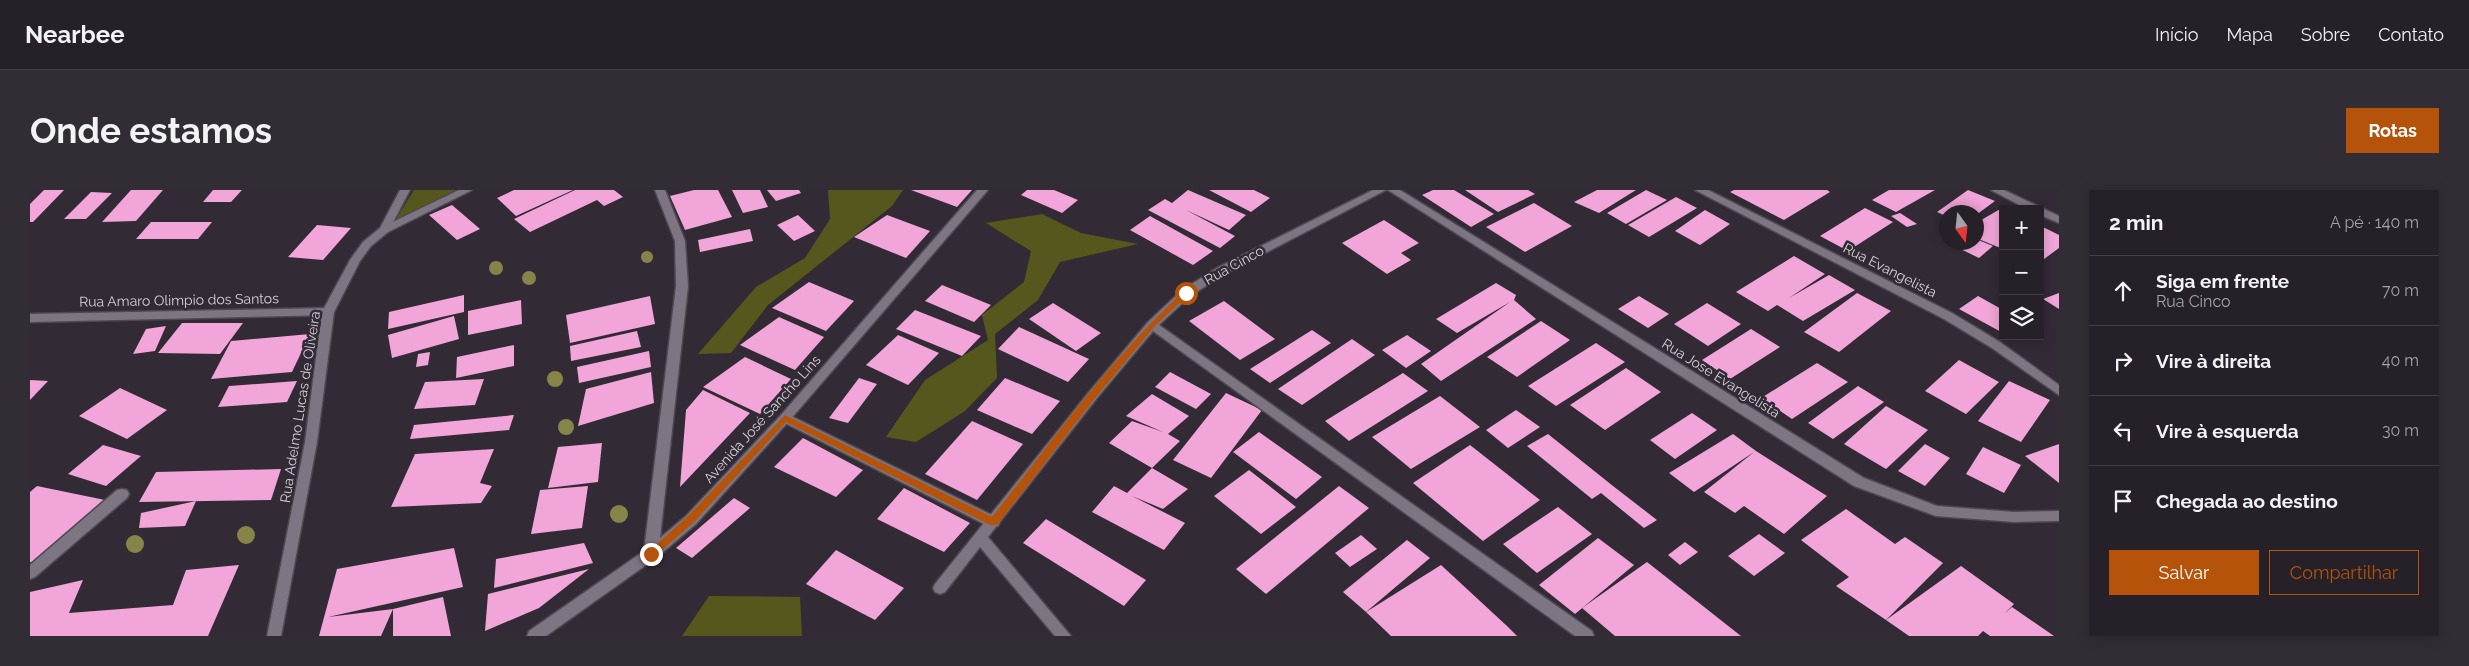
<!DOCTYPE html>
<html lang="pt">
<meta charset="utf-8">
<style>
:root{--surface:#262028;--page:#322d34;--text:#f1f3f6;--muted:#a4a3a8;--line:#423e45;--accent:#b45309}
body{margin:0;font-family:Raleway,sans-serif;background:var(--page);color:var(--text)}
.controls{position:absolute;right:15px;top:15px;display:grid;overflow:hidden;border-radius:0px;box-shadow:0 2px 12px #0003}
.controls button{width:45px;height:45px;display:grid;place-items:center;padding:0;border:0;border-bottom:1px solid var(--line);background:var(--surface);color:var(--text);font:25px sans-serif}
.compass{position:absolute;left:1909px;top:15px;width:45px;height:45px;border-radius:50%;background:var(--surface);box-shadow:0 2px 12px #0003;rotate:165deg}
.stop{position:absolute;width:15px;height:15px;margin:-11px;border:4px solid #b45309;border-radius:50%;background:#fff}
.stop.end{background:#b45309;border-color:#fff;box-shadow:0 1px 5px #0008}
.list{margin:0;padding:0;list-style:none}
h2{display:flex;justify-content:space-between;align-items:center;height:65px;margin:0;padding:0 20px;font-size:21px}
h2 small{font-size:16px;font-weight:400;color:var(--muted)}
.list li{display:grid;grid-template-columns:32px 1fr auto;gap:15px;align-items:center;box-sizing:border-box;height:70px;padding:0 20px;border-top:1px solid var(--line)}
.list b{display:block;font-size:19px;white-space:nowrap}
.list p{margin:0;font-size:16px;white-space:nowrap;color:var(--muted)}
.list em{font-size:16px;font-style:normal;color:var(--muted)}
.actions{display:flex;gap:10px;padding:15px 20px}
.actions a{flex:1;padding:11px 0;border:1px solid var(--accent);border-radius:0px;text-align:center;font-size:18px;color:var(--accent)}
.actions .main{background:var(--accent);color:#fff}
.icon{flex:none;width:28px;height:28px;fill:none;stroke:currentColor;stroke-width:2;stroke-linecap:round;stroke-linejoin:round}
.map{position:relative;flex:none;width:2029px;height:446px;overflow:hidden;border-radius:0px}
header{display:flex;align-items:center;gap:30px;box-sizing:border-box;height:70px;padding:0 25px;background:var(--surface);border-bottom:1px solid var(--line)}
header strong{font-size:24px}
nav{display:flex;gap:28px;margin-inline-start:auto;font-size:18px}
.intro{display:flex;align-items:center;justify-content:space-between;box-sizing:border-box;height:120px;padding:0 30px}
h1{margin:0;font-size:35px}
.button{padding:12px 22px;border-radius:0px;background:var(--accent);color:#fff;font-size:18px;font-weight:700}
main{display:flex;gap:30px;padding:0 30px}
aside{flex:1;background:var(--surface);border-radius:0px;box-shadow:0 2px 12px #0003}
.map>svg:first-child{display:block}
</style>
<header>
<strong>Nearbee</strong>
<nav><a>Início</a><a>Mapa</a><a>Sobre</a><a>Contato</a></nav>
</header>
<div class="intro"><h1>Onde estamos</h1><a class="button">Rotas</a></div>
<main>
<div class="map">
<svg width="2029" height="446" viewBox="0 0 2029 446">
<rect width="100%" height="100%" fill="#322b36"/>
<!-- green -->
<g fill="#56571c">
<path d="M384,0H432L363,34Z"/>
<path d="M798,0H873L862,16L738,115L701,163L668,164L726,97L775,68L800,29Z"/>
<path d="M1012,24L1051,43L1108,54L1030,72L1008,110L965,144L967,188L935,221L886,252L856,247L895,190L958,150L952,125L994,92L1001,61L956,33Z"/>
<path d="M679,406L770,407L772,446H652Z"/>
</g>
<!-- building -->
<g fill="#f1a5d8">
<path d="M14,0H34L3,32H0V14Z"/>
<path d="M101,0H133L106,31L72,32Z"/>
<path d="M183,0H212L201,12H173Z"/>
<path d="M484,0H543L486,26L467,8Z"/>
<path d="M545,0H584L593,7L574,16L567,10L500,42L484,29Z"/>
<path d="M664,0H688L702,27L655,40L640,6Z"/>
<path d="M702,0H730L738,17L713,23Z"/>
<path d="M737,0H769L771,3L746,11Z"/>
<path d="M881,0H942L927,17Z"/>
<path d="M997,0H1024L1048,10L1032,23L991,5Z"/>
<path d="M1158,0L1216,25L1199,40L1156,20L1205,46L1190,58L1118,20L1135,9L1142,13Z"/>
<path d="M1179,0H1224L1240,8L1221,22Z"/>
<path d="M1403,0H1424L1464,24L1441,37L1392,5Z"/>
<path d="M1435,0H1498L1505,4L1468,22Z"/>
<path d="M1567,0H1606L1569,23L1544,12Z"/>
<path d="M1616,0L1637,10L1596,34L1577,23Z"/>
<path d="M1704,0H1797L1800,2L1754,30L1700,2Z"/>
<path d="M1859,0H1905L1866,22L1842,10Z"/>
<path d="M1938,0L1965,11L1946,25V22H1916V26L1907,22Z"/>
<path d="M61,2L82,3L56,29H34Z"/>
<path d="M1646,7L1667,18L1619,47L1598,35Z"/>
<path d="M1504,13L1542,36L1495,62L1456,37Z"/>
<path d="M422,15L450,39L427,50L399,25Z"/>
<path d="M1835,18L1863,32L1818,61L1790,46Z"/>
<path d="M1972,18H1973V59L1946,48V33Z"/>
<path d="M1675,20L1700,34L1670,55L1645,41Z"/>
<path d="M1870,23L1887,34L1877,37L1861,26Z"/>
<path d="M768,25L785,41L764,51L747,35Z"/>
<path d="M857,25L900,41L876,68L824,47Z"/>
<path d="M1120,26L1183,61L1163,75L1100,40Z"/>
<path d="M1354,30L1389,53L1371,63L1381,70L1357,84L1312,53Z"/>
<path d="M121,32H182L168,49H106Z"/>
<path d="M287,35L321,38L293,70L258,67Z"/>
<path d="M2013,37L2029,45V58L2010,72V39Z"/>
<path d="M720,39L723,51L670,62L668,50Z"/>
<path d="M1946,49L1963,56L1949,68L1916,52H1946Z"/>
<path d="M1764,66L1795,84L1759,108L1799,85L1825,100L1773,131L1747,115L1738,121L1706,102Z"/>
<path d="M779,92L824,111L796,141L742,118Z"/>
<path d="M1466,93L1486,105L1484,110L1506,129L1411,191L1391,174L1480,112L1427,143L1406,129Z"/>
<path d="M912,95L961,115L944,132L895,111Z"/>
<path d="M1827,103L1861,121L1809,162L1774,142Z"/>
<path d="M2029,103V119L2013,109Z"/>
<path d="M434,105V122L358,139L359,122Z"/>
<path d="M620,106L625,134L540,153L536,125Z"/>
<path d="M1609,106L1639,124L1618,138L1588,119Z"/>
<path d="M1948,106L1973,120V143L1929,119Z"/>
<path d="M491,110L492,134L438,145V121Z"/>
<path d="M1194,111L1245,149L1210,170L1159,131Z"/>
<path d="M1023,113L1071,143L1046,161L999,129Z"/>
<path d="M1677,113L1711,134L1678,156L1644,134Z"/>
<path d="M885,120L951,146L932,166L866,139Z"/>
<path d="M424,126L429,149L362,168L358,145Z"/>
<path d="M749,127L794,147L765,180L710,155Z"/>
<path d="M1511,131L1540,150L1487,187L1457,167Z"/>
<path d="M152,133H213L190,164L128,163Z"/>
<path d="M136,136L125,161L103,164L116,139Z"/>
<path d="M989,137L1059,169L1038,192L968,159Z"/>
<path d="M1721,139L1750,157L1700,189L1672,170Z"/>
<path d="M1282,140L1301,153L1240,193L1220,179Z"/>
<path d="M607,141L611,157L541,171L540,156Z"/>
<path d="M280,144L262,182L181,189L201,151Z"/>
<path d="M868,145L909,163L878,195L836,175Z"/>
<path d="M1377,145L1401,161L1376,178L1352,160Z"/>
<path d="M1322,149L1345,165L1272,215L1248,199Z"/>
<path d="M1566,153L1595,172L1526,216L1498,196Z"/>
<path d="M484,155V176L426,188L427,167Z"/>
<path d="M619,161L621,177L549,193L547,177Z"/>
<path d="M400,162L398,175L386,177L388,164Z"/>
<path d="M715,167L761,189L730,224L673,197Z"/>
<path d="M1929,170L1969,192L1936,224L1895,201Z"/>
<path d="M1787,173L1818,192L1762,229L1731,208Z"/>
<path d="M1596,178L1631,202L1575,240L1540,215Z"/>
<path d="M621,182L624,213L548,236L556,199Z"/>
<path d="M1140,182L1181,204L1166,219L1125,197Z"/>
<path d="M1373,183L1398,201L1319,251L1295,231Z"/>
<path d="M829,188L847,194L818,233L799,228Z"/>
<path d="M975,188L1030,211L1002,244L947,220Z"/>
<path d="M454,189L445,215L384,219L395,192Z"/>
<path d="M0,190L18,191L0,210Z"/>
<path d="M267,191L257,212L188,217L199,196Z"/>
<path d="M1979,191L2020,210L1991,252L1948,231Z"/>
<path d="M1828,196L1854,212L1803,249L1778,233Z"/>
<path d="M90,198L137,220L97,249L49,226Z"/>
<path d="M673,200L720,223L650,297L656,220Z"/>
<path d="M1196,203L1232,220L1181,288L1143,270Z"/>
<path d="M1122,204L1159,226L1138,244L1150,251L1122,278L1079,253L1102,231L1133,242L1096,226Z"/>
<path d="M1410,206L1450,237L1381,279L1342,247Z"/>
<path d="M1856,216L1898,240L1856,279L1814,254Z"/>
<path d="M1486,220L1510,237L1478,258L1456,240Z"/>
<path d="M1662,223L1687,240L1645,269L1620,250Z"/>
<path d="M484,225L479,240L380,249L384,235Z"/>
<path d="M942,231L993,254L947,310L895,284Z"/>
<path d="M1229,242L1292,287L1266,309L1203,262Z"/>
<path d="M1518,244L1583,296L1627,330L1614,338L1571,303L1562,309L1497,256Z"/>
<path d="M1703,244L1726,261L1797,306L1754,344L1714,316L1705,323L1674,302L1724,262L1664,302L1639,283Z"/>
<path d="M773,248L833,280L806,307L744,277Z"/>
<path d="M572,253L568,292L518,298L528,257Z"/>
<path d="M1895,254L1920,268L1895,296L1868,281Z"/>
<path d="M2029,254V293L1995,266Z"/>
<path d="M73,255L111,266L76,296L38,284Z"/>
<path d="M1440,255L1510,310L1453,351L1383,293Z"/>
<path d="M1953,257L1991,275L1974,303L1936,284Z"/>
<path d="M464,259L450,293L462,296L451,313L361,317L385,264Z"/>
<path d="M1122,278L1158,299L1133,319L1102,306L1155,333L1134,360L1062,322L1084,296L1097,303Z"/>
<path d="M251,279L241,310L109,312L126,282Z"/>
<path d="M1219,280L1266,317L1231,344L1184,306Z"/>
<path d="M7,296L75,310L9,374L0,372V302Z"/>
<path d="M558,296L552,338L501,344L510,300Z"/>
<path d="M1309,296L1339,318L1236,404L1206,379Z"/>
<path d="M874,298L940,333L914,362L847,329Z"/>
<path d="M704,308L720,318L662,368L646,358Z"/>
<path d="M166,311L155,336L109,338L111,323Z"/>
<path d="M1528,317L1562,344L1507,383L1473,354Z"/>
<path d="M1816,319L1865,354L1875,347L1913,373L1856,430L1806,396L1819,387L1771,350Z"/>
<path d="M1016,329L1116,390L1094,416L993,353Z"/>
<path d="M1729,344L1755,363L1724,386L1698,366Z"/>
<path d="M1331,345L1347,359L1320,377L1305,363Z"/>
<path d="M1568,348L1604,375L1545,424L1509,395Z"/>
<path d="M1377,350L1400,368L1336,422L1313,402Z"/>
<path d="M1655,352L1668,362L1650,375L1638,365Z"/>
<path d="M554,353L563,373L464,398L466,369Z"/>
<path d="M424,358L433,397L298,427L363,419L351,446H289L307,379Z"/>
<path d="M806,360L874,398L845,430L776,394Z"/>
<path d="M1617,372L1711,446H1585L1552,418Z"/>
<path d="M209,375L178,446H0V402L53,390L39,423L143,415L156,380Z"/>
<path d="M1411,375L1477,436L1487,446H1361L1336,422Z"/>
<path d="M1931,376L1984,414L1974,424L1982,417L2024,446H1960L1953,441L1948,446H1879L1856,430Z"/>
<path d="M559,379L509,418L455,441L458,404Z"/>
<path d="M413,407L421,446H363V419Z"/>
</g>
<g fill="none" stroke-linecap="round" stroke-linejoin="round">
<!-- lane casing -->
<g stroke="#4e4851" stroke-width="3">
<path id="lane" d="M755,223L968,328L970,332L968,336L963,337L958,336L751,231L749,228Z"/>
</g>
<!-- street casing -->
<g stroke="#4e4851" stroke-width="3">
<g id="street">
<path d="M370,0H380L358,42H350L349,40Z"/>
<path d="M625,0H635L655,51L658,96L630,348L656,326L751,225L947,0H958L759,231L666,334L626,368L516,446H497L499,441L614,361L646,96L645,51Z"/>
<path d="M1343,0H1356L1195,84L1160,106L1129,135L1562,441L1564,446H1545L1123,141L1067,208L958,347L1041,446H1025L950,357L915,402L910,404L905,402L903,398L905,394L1059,202L1118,132L1152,100L1187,78Z"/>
<path d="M1358,0H1370L1834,288L1907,316L1984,322L2029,321V331L1984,332L1906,326L1824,296Z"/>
<path d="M1665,0H1678L1922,123L1970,152L2029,195V205L1962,158L1914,129Z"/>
<path d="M1961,0H1974L2029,26V33L2010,25V19H1997Z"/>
<path d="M298,118L302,119L304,122L302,125L0,132V124Z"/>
<path d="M92,299L97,300L99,304L97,308L5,387L0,389V375L87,300Z"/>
</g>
</g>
<!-- secondary casing -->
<g stroke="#4e4851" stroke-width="3">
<path id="secondary" d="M429,0H442L358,42L341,56L330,71L304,122L287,252L251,446H237L275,252L292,122L320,70L333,52L350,38Z"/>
</g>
<!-- lane -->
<use href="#lane" fill="#7d7581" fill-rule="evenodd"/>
<!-- street -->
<use href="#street" fill="#7d7581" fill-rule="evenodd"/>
<!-- secondary -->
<use href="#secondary" fill="#7d7581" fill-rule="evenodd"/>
</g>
<!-- trees -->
<g fill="#868448">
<circle cx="617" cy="67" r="6"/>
<circle cx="466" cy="78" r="7"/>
<circle cx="499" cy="88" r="7"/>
<circle cx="525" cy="189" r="8"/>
<circle cx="536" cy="237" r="8"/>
<circle cx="589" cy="324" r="9"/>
<circle cx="216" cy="345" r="9"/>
<circle cx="105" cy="354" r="9"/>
</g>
<!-- route -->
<path fill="#b45309" d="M1154,101L1160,103L1125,136L1066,207L967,335H960L756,232L664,332L624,367H618L616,364L657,327L755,225L962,327C1023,250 1081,168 1154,101Z"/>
<g text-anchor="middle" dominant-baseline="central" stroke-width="5" stroke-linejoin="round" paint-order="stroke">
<!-- street labels -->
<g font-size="14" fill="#d5d0d7" stroke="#322b36">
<text transform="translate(1204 75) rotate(-29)">Rua Cinco</text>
<text transform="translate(1860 80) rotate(27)">Rua Evangelista</text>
<text transform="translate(149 110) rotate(-1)">Rua Amaro Olimpio dos Santos</text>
<text transform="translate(1691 188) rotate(32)">Rua Jose Evangelista</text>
<text transform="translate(270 217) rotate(-81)">Rua Adelmo Lucas de Oliveira</text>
<text transform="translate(732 229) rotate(-48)">Avenida José Sancho Lins</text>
</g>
</g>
</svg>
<div class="controls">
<button>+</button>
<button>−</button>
<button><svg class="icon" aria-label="layers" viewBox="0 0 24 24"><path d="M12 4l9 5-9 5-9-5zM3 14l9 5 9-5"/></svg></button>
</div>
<svg class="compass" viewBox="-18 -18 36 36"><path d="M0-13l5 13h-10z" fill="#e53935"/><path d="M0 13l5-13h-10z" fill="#a4a3a8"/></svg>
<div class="stop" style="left:1156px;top:103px"></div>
<div class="stop end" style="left:621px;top:364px"></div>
</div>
<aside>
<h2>2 min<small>A pé · 140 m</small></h2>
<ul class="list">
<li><svg class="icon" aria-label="ahead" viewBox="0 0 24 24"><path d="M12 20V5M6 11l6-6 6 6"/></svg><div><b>Siga em frente</b><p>Rua Cinco</p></div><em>70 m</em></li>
<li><svg class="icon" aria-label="right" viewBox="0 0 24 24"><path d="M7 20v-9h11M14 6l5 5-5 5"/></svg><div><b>Vire à direita</b></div><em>40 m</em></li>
<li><svg class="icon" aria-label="left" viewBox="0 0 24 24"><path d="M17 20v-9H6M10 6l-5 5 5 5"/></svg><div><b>Vire à esquerda</b></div><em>30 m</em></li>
<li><svg class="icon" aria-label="arrive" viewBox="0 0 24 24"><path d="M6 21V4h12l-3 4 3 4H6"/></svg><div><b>Chegada ao destino</b></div></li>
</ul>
<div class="actions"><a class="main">Salvar</a><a>Compartilhar</a></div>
</aside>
</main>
